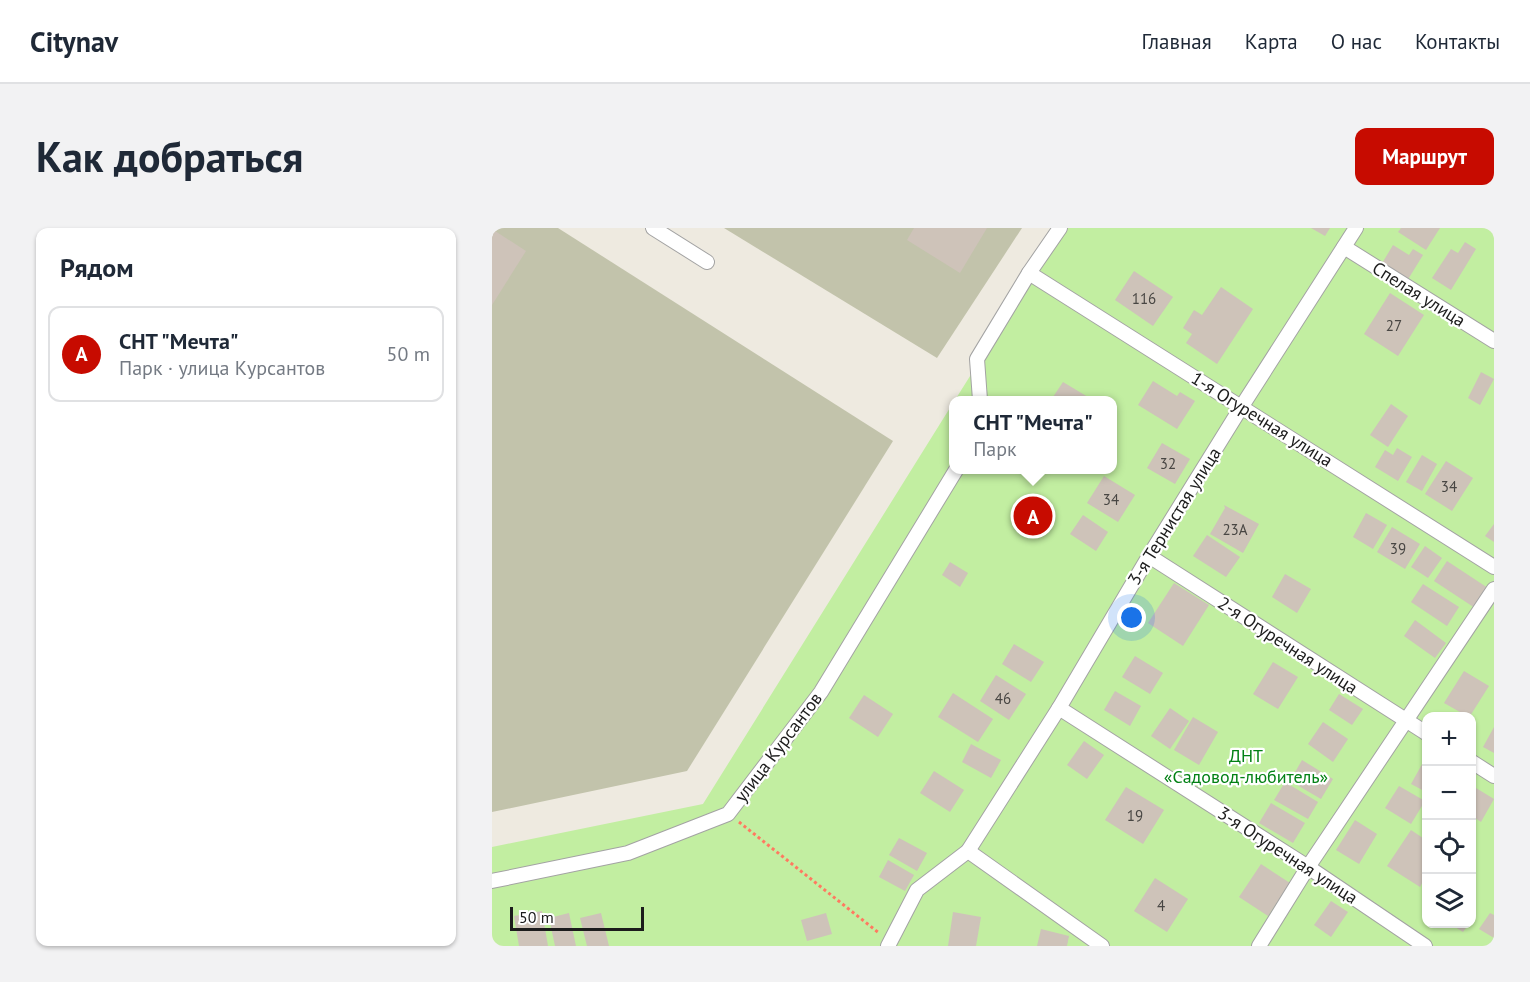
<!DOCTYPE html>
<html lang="ru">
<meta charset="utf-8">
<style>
:root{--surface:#fff;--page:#f2f2f3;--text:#1f2937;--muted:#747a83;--line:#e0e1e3;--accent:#c70b00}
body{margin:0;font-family:"PT Sans",sans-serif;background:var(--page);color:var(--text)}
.controls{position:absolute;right:18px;bottom:18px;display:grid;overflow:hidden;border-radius:12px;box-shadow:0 2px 4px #0004}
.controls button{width:54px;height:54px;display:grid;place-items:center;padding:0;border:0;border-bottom:2px solid var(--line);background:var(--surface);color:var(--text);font:30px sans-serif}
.scale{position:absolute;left:18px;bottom:15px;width:134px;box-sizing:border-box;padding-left:6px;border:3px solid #1c1c1c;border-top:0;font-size:16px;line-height:21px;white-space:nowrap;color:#1c1c1c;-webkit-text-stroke:4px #fff;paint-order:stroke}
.you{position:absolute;left:640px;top:390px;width:21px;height:21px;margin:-15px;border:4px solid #fff;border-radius:50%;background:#1a73e8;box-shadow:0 0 0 9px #1a73e833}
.badge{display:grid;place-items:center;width:39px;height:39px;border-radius:50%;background:var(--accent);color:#fff;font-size:20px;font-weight:700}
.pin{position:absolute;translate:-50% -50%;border:3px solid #fff;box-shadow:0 2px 6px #0006}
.popup{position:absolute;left:457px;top:168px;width:168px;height:78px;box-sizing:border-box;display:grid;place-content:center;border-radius:12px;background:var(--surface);filter:drop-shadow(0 2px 4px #0005);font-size:20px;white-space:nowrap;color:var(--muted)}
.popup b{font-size:22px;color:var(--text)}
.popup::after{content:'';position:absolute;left:50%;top:100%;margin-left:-12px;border:12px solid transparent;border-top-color:var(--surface)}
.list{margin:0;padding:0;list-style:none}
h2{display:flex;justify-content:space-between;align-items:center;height:78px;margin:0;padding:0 24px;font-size:26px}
h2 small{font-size:20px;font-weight:400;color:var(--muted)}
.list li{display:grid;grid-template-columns:39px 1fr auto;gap:18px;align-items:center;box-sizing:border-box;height:96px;margin:0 12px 12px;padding:0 12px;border:2px solid var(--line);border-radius:12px}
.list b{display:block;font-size:22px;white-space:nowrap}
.list p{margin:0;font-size:20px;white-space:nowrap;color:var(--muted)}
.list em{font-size:20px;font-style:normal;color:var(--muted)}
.icon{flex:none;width:33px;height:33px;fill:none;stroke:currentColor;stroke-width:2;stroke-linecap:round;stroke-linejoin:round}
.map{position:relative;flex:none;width:1002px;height:718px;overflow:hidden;border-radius:12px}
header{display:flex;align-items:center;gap:36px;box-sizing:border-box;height:84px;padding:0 30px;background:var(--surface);border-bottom:2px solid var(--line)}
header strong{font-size:28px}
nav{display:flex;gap:33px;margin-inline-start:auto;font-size:21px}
.intro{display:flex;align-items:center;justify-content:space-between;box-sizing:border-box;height:144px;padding:0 36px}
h1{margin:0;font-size:42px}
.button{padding:15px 27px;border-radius:12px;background:var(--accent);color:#fff;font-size:21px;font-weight:700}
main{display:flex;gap:36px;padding:0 36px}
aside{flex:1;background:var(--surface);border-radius:12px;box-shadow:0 2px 4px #0004}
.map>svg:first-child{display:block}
</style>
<header>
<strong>Citynav</strong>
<nav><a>Главная</a><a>Карта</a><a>О нас</a><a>Контакты</a></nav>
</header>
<div class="intro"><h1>Как добраться</h1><a class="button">Маршрут</a></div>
<main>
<aside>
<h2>Рядом<small></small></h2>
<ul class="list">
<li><span class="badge">A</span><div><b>СНТ &quot;Мечта&quot;</b><p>Парк · улица Курсантов</p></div><em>50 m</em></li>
</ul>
</aside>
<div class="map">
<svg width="1002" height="718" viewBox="0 0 1002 718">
<rect width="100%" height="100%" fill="#eeeae0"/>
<!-- construction -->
<g fill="#c2c3ab">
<path d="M0,0H66L401,213L195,543L0,584Z"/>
<path d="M232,0H530L445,130Z"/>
</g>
<!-- grass -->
<path fill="#c2eea1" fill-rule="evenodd" d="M571,0H1002V718H0V619L211,576L461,175L462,242H620V172H463ZM934,488H980V696H934Z"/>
<!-- building -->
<g fill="#cec3b9">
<path d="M422,0H495L468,45L415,12Z"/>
<path d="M819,0H838L833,8Z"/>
<path d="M909,0H948L934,22L906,4Z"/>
<path d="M0,1L34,23L0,77Z"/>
<path d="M973,14L984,21L959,62L940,50L959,21L966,25Z"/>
<path d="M901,17L917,27L921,21L931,27L915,53L889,37Z"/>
<path d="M642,43L681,69L661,98L623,72Z"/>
<path d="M729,59L761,81L725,136L694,115L700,106L691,100L702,82L710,87Z"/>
<path d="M898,65L932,87L906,128L872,106Z"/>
<path d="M989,144L1002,151L988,177L976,170Z"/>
<path d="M661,153L685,168L688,164L703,173L685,201L646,177Z"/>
<path d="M571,154L601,172H559Z"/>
<path d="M899,176L916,188L896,219L878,207Z"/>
<path d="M670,215L698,231L683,256L655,240Z"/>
<path d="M905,220L920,229L906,253L883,239L893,222L901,227Z"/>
<path d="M930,227L945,236L930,263L914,254Z"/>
<path d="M954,233L981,250L960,283L933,266Z"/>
<path d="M612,248L643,267L626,294L595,275Z"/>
<path d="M732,277L767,296L751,325L718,306L733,280Z"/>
<path d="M874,285L895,297L881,321L861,309Z"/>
<path d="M591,287L616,304L604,323L578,306Z"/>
<path d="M1002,296V314L993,308Z"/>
<path d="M900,299L928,316L913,341L885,324Z"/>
<path d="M715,307L748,329L734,349L701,328Z"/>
<path d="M933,318L950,330L936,350L919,339Z"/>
<path d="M955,333L996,360L983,380L942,353Z"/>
<path d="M458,334L476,345L468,359L450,347Z"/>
<path d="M793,346L819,361L805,385L780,369Z"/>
<path d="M682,355L717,377L691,418L656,395Z"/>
<path d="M931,356L967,379L955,398L919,374Z"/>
<path d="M923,392L954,415L943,430L912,408Z"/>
<path d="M522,416L552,434L539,454L510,436Z"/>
<path d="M643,428L671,445L658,466L630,449Z"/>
<path d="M781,434L806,449L786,481L761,466Z"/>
<path d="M972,443L997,458L978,488H975L952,475Z"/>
<path d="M504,447L534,466L517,492L488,473Z"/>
<path d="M623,463L649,478L638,498L612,482Z"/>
<path d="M461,465L501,491L486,514L446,489Z"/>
<path d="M847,466L871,481L860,497L837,482Z"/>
<path d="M372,467L401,486L386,509L357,490Z"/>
<path d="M678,480L697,493L678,521L659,508Z"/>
<path d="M701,489L726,504L707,537L682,522Z"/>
<path d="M831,494L856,511L841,534L816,516Z"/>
<path d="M1002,499V525L991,519Z"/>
<path d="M592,513L612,527L595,551L575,537Z"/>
<path d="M479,516L509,532L499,550L470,534Z"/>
<path d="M934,529V564L919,556Z"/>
<path d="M810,532L841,551L829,571L798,553Z"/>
<path d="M442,543L472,562L458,584L428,565Z"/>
<path d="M793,554L826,574L816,591L782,572Z"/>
<path d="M907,558L933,573L919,596L893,580Z"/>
<path d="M634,559L672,582L651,616L613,592Z"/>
<path d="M984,560L1002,571L989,594L980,588V567Z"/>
<path d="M779,575L813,595L801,615L767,595Z"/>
<path d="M863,592L885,606L867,636L844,622Z"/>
<path d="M919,602L934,612V648L928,659L895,638Z"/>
<path d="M407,610L435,625L425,643L397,627Z"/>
<path d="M396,632L422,647L413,663L387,649Z"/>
<path d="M769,636L798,655L776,688L747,669Z"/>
<path d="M663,650L696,671L675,704L642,683Z"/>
<path d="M839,673L856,684L839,709L822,697Z"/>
<path d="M50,683L56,718H27L22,688Z"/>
<path d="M461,684L489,689L484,718H456Z"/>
<path d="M77,685L84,718H63L57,690Z"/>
<path d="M109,685L117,718H95L88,690Z"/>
<path d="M334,685L340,706L315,713L309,692Z"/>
<path d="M998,685L1002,687V710L987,701Z"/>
<path d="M958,696H977L971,704Z"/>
<path d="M549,701L577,708L575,718H545Z"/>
</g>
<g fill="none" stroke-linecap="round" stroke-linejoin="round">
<!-- street casing -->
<g stroke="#a3a3a3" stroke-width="16">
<g id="street">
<path d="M161,0L215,34"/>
<path d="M852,19L1002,113"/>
<path d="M537,45L1002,339"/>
<path d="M488,172L485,131L537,45L568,0"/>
<path d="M657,328L934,505"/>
<path d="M567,480L816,639L933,718"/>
<path d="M980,534L1002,548"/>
<path d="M476,623L610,718"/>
<path d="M0,653L136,625L236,586L329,464L464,242"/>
<path d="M396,718L425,662L476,623L567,480L657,328L750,178L864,0"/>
<path d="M767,718L816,639L1002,361"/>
</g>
</g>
<!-- path -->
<path stroke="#ff7960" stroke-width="3" stroke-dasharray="3 3" stroke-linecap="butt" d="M247,594L387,705"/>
<!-- street -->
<use href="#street" stroke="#fff" stroke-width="14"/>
</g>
<g text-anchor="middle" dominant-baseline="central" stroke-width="4.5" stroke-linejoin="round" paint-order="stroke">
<!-- number labels -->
<g font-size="15" fill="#484643">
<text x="652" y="70">116</text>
<text x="902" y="97">27</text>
<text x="676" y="235">32</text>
<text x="957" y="258">34</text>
<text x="619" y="271">34</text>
<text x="743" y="301">23А</text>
<text x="906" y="320">39</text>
<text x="511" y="470">46</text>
<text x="643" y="587">19</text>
<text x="669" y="677">4</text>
</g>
<!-- street labels -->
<g font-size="18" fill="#1c1c1c" stroke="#fff">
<text transform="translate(927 66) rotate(32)">Спелая улица</text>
<text transform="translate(770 191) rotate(32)">1-я Огуречная улица</text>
<text transform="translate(682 288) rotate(-58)">3-я Тернистая улица</text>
<text transform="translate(796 417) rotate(33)">2-я Огуречная улица</text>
<text transform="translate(286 519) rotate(-53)">улица Курсантов</text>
<text transform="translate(796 627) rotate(33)">3-я Огуречная улица</text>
</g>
<!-- park labels -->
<g font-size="18" fill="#028114" stroke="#fff">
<text x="754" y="527">ДНТ<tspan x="754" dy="21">«Садовод-любитель»</tspan></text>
</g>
</g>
</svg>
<div class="controls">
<button>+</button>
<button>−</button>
<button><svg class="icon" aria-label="locate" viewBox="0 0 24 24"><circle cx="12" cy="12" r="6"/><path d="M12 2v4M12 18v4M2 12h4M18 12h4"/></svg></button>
<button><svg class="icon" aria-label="layers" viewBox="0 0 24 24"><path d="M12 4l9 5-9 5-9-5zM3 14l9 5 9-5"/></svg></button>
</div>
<div class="scale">50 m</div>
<div class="you"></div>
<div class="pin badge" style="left:541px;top:288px">A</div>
<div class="popup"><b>СНТ &quot;Мечта&quot;</b>Парк</div>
</div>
</main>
